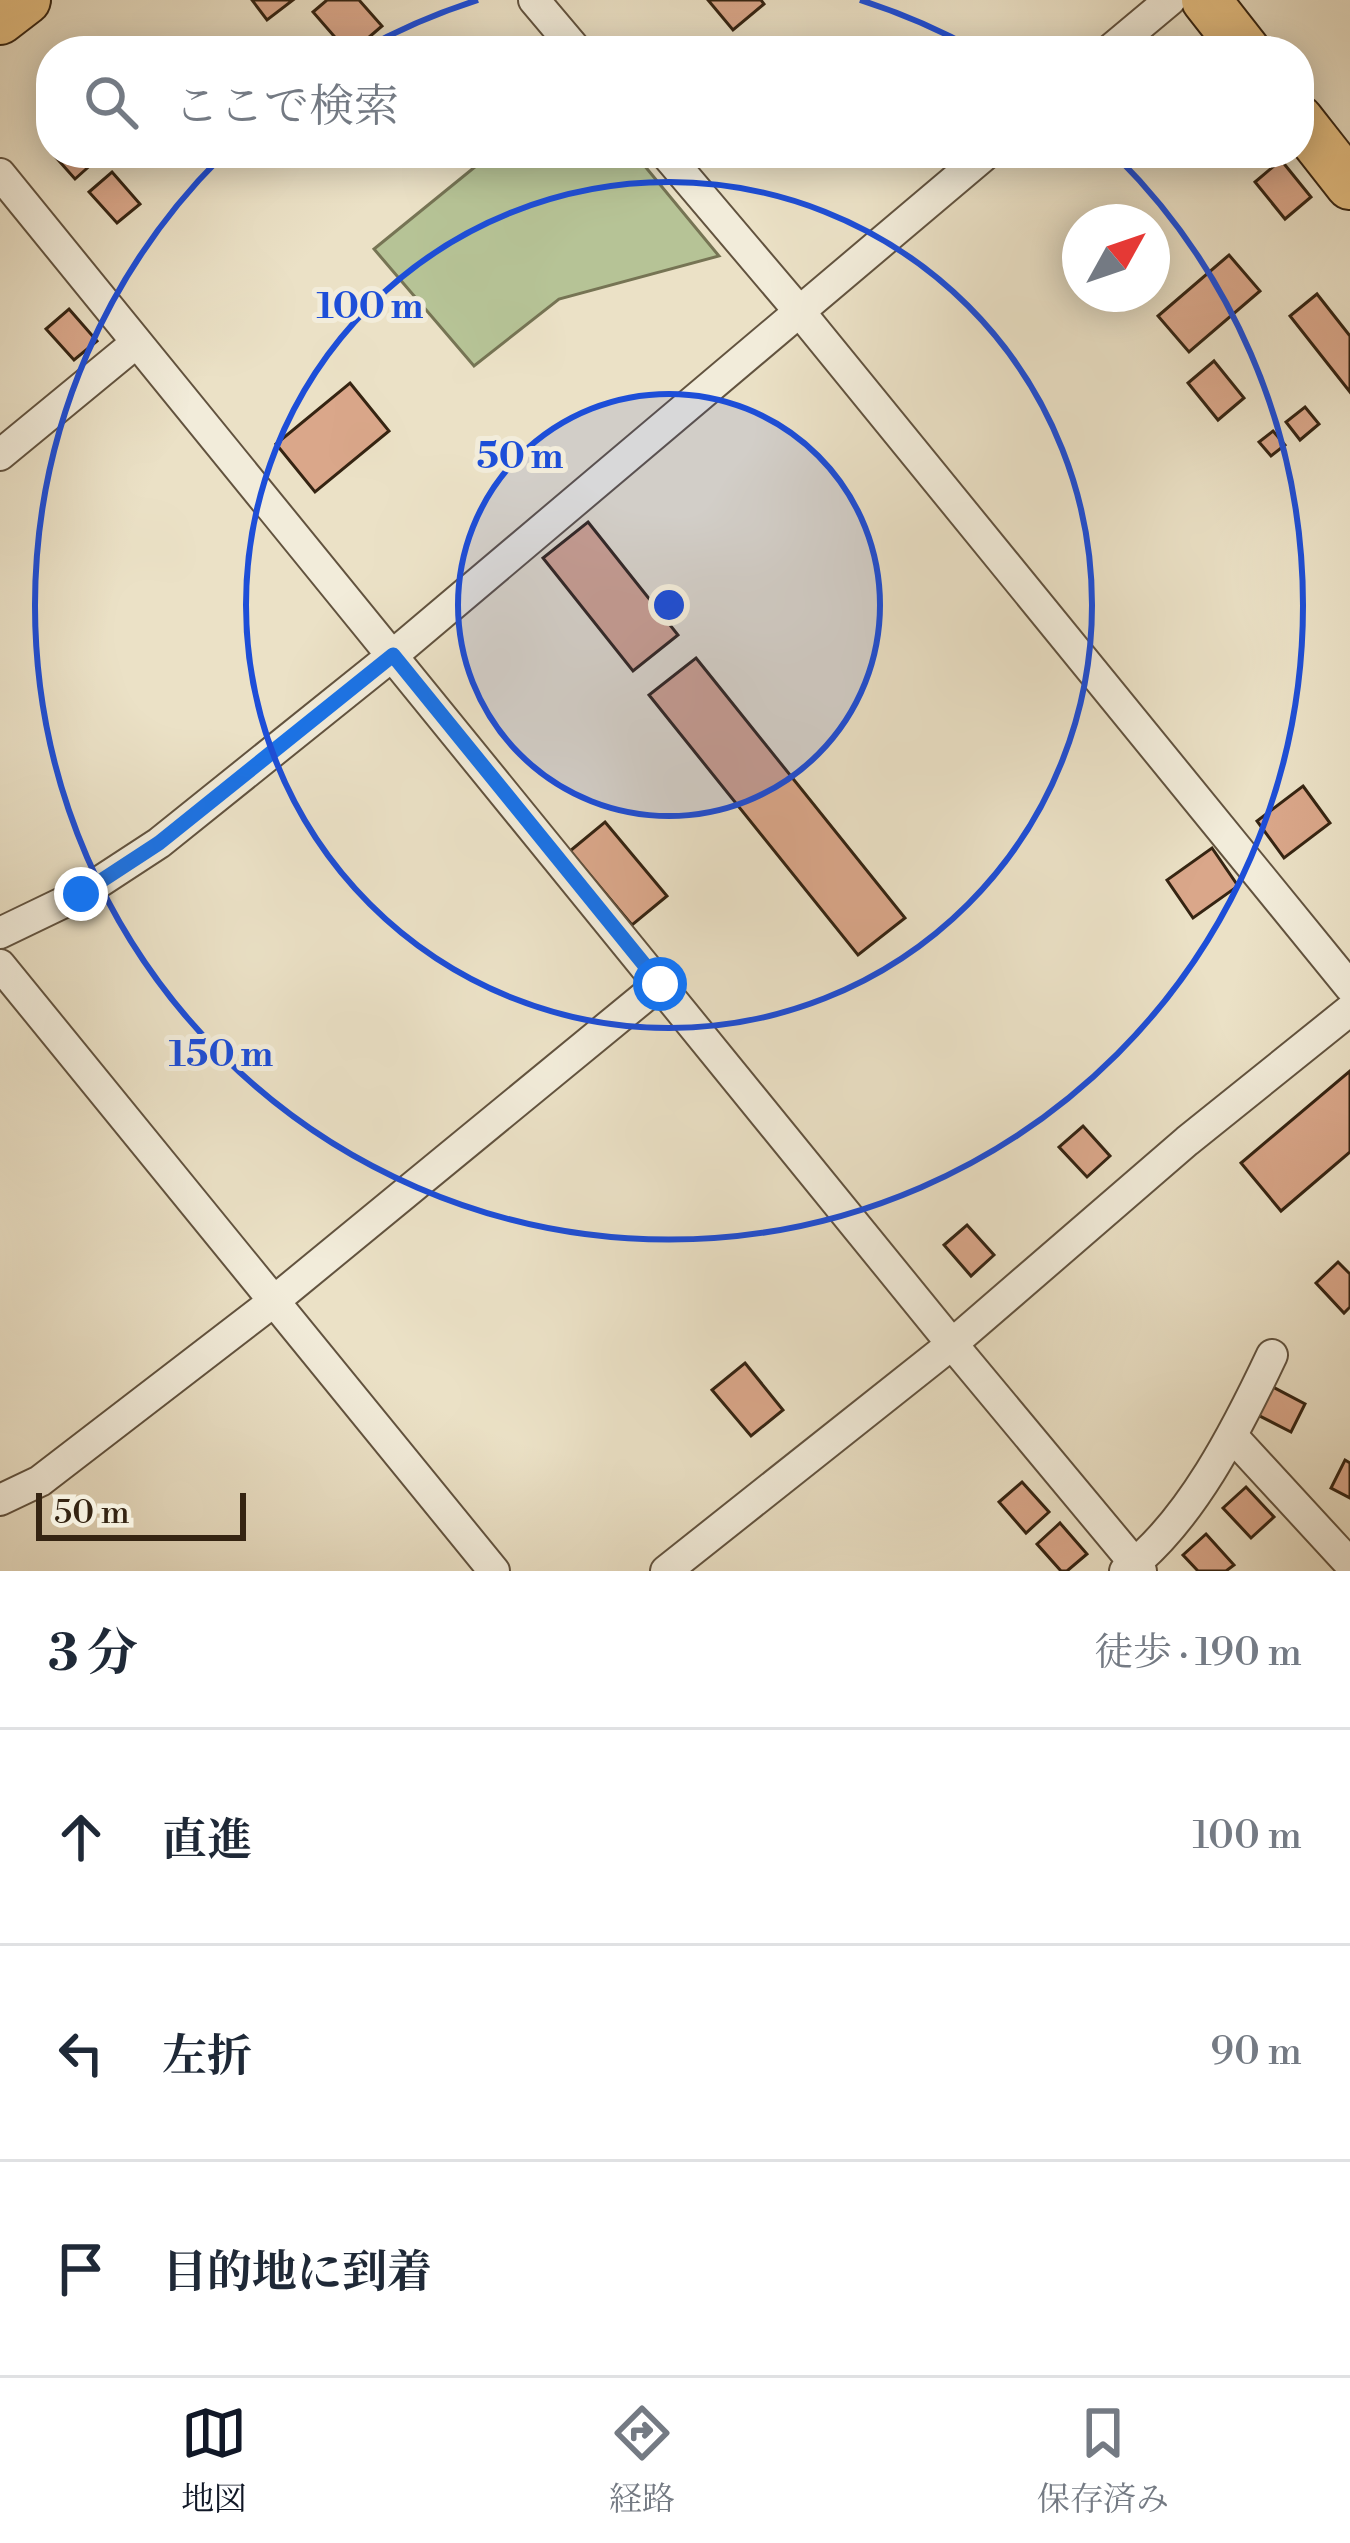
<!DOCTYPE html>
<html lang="ja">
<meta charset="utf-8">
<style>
:root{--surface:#fff;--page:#f6f6f7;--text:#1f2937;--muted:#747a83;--line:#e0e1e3;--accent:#111827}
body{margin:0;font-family:"Libre Bodoni","Noto Serif JP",serif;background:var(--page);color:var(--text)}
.compass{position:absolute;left:1062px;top:204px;width:108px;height:108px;border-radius:50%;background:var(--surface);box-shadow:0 6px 30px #0003;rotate:50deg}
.scale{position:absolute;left:36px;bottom:30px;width:210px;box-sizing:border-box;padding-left:12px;border:6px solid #352412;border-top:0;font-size:33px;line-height:42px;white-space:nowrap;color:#352412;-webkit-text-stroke:9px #f2ecda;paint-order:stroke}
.stop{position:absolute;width:36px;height:36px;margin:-27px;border:9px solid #1a73e8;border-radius:50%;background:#fff}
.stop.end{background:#1a73e8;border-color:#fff;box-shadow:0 3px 12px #0008}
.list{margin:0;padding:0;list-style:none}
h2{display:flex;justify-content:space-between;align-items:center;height:156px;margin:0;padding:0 48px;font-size:51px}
h2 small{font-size:39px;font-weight:400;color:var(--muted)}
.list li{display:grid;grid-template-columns:78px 1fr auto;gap:36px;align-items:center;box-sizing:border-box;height:216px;padding:0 48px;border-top:3px solid var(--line)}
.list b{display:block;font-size:45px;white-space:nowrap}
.list em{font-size:39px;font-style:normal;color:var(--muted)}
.icon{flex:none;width:66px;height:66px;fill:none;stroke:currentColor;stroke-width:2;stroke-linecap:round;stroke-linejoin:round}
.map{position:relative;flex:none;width:1350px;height:1571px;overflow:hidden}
.search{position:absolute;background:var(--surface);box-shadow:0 6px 30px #0003;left:36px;right:36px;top:36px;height:132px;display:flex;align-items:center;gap:30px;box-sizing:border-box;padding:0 42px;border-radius:48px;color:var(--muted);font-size:45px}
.sheet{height:804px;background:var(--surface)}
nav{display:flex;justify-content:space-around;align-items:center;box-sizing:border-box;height:168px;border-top:3px solid var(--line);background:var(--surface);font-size:33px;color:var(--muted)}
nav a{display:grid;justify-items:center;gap:6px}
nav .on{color:var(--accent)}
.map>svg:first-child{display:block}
</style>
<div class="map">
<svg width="1350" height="1571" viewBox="0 0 1350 1571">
<rect width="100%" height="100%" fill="#ebe1c6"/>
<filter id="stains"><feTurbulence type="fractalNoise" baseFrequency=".00167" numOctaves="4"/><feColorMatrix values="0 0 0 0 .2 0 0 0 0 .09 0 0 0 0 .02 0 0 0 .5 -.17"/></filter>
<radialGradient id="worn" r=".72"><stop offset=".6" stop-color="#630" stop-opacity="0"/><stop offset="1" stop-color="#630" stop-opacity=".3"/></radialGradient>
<!-- green -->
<path fill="#b6c396" stroke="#767454" stroke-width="3" d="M492,153H634L719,256L559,299L474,366L374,249Z"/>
<!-- building -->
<g fill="#daa78a" stroke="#352412" stroke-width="3">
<path d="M252,0H293L267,20Z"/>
<path d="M327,0H359L382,26L353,51H347L313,12Z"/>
<path d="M708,0H761L764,4L733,30Z"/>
<path d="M52,153H86L94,162L75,179Z"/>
<path d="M1281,160L1311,197L1285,219L1255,182Z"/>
<path d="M112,172L140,204L117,223L89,192Z"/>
<path d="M1229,255L1260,291L1189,352L1158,316Z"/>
<path d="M1317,294L1350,336V392L1290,316Z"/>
<path d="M69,309L97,341L74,360L46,329Z"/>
<path d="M1214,361L1244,398L1218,420L1188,383Z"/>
<path d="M350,383L389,431L315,492L276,444Z"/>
<path d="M1305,407L1319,424L1300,440L1286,422Z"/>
<path d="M1273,431L1285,445L1271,456L1259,442Z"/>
<path d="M588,522L678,635L633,671L543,558Z"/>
<path d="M696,658L905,918L858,955L649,695Z"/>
<path d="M1303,786L1330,823L1284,858L1257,821Z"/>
<path d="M605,822L667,896L632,925L570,851Z"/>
<path d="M1212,848L1238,886L1193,918L1167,880Z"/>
<path d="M1350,1071V1152L1281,1211L1241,1163Z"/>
<path d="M1083,1126L1110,1156L1087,1177L1059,1147Z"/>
<path d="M967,1225L994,1255L971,1276L944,1245Z"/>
<path d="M1338,1262L1350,1274V1307L1344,1313L1316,1283Z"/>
<path d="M745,1363L783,1410L751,1436L712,1390Z"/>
<path d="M1269,1385L1305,1404L1291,1432L1254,1413Z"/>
<path d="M1345,1460L1350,1463V1498L1331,1488Z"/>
<path d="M1022,1482L1049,1512L1026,1533L999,1502Z"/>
<path d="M1246,1487L1274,1517L1251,1538L1223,1508Z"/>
<path d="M1060,1523L1087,1554L1067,1571H1061L1037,1544Z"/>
<path d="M1206,1534L1234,1565L1226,1571H1198L1183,1555Z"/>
</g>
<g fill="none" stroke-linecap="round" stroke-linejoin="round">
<!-- minor casing -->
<g stroke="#62533f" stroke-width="34">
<g id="minor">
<path d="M534,0L577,51"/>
<path d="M1109,51L1170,0"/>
<path d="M665,153L799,311L1350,987"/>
<path d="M0,174L952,1344L1141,1571"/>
<path d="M0,455L136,343"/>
<path d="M0,933L81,894L159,843L393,655L987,153"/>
<path d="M0,965L494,1571"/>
<path d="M1233,1437L1350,1564"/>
<path d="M0,1500L40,1481L274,1301L660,984"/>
<path d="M666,1571L952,1344L1187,1141L1350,1010"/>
<path d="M1125,1571C1190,1523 1238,1427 1272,1355"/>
</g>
</g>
<!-- primary casing -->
<g stroke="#352412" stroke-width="52">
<g id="primary">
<path d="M1206,0L1246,51"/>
<path d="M0,20L26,0"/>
<path d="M1299,120L1350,185"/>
</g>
</g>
<!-- minor -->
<use href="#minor" stroke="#f2ecda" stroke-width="30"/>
<!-- primary -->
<use href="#primary" stroke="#e6c083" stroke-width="48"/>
</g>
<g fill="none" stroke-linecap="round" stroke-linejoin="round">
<!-- route -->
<path stroke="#1a73e8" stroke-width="15" d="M81,894L159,843L393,655L660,984"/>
</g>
<!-- distance rings -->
<circle cx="669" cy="605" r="211" fill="#1d4ed8" fill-opacity=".12"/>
<g fill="none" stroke="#1d4ed8" stroke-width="6">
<circle cx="669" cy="605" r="211"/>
<circle cx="669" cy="605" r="423"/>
<path d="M362 50A634 634 0 0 1 478 0M860 0A634 634 0 0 1 976 50M1117 157A634 634 0 1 1 221 157"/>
</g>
<circle cx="669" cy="605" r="18" fill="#1d4ed8" stroke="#f2ecda" stroke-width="6"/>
<g font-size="36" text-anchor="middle" font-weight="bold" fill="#1d4ed8" stroke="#f2ecda" stroke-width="10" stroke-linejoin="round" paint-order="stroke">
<text x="370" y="318">100 m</text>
<text x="520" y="468">50 m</text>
<text x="221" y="1066">150 m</text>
</g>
<rect width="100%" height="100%" filter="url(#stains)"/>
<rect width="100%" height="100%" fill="url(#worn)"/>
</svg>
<svg class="compass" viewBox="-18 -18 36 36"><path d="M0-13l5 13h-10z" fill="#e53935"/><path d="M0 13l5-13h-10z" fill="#747a83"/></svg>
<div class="scale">50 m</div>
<div class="stop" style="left:660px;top:984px"></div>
<div class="stop end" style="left:81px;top:894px"></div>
<div class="search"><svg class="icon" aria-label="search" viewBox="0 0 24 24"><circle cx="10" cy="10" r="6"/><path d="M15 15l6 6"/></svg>ここで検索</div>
</div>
<section class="sheet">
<h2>3 分<small>徒歩 · 190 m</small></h2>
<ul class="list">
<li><svg class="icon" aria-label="ahead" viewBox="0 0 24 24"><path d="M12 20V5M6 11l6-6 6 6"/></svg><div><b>直進</b></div><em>100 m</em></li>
<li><svg class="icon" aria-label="left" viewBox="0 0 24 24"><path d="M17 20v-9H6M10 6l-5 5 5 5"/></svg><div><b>左折</b></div><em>90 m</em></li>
<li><svg class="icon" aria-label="arrive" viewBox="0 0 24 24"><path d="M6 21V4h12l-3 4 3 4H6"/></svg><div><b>目的地に到着</b></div></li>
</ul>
</section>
<nav>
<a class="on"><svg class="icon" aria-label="map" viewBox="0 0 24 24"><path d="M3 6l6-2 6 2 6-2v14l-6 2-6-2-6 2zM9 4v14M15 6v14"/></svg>地図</a>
<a><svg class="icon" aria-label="directions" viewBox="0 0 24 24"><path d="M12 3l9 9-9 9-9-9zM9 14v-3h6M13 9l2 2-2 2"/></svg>経路</a>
<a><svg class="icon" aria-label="saved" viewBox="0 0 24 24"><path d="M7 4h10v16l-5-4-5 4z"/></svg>保存済み</a>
</nav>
